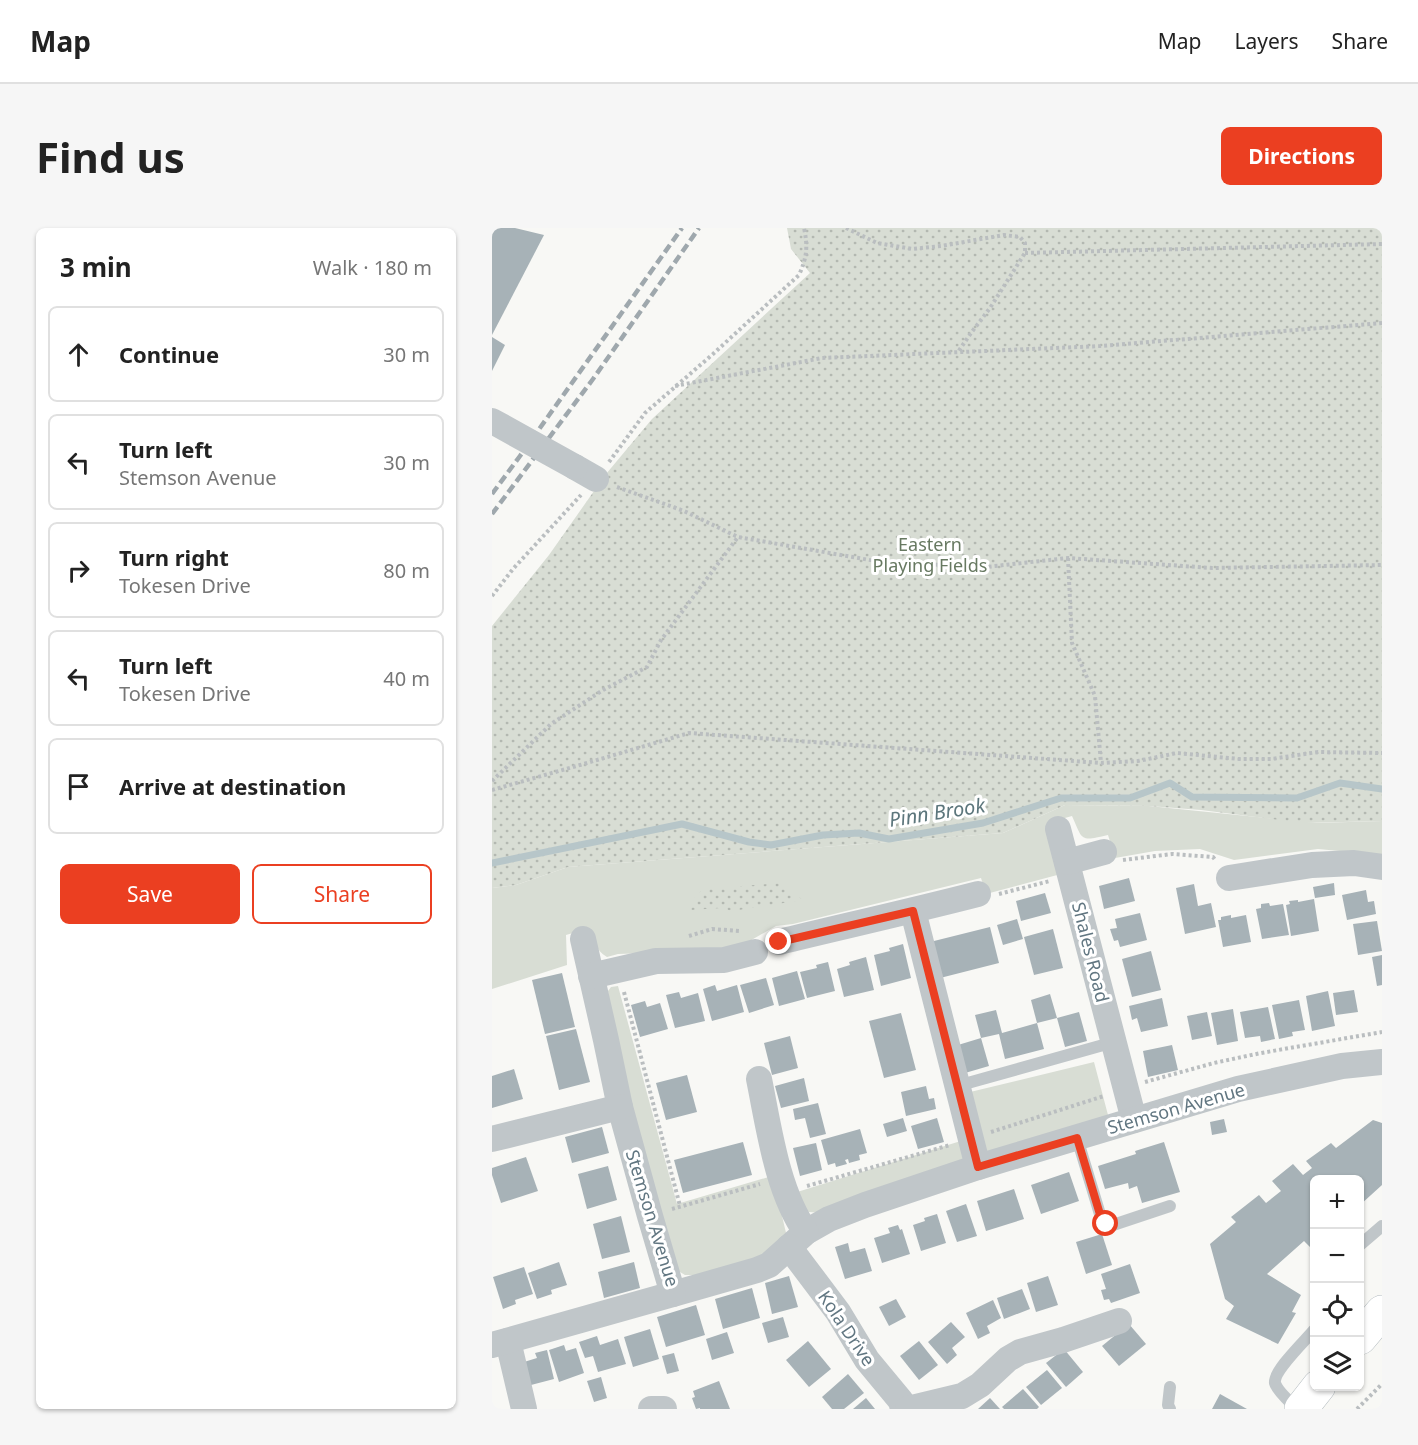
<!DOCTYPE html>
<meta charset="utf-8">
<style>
:root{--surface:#fff;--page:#f6f6f6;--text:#222;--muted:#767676;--line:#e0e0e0;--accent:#eb3f21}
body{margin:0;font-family:"Noto Sans",sans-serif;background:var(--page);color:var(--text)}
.controls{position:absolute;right:18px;bottom:18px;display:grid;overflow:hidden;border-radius:9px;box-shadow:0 2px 4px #0004}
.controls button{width:54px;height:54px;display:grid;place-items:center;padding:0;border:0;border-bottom:2px solid var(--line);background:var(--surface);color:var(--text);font:30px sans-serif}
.stop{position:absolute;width:18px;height:18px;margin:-14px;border:4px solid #eb3f21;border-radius:50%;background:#fff}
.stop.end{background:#eb3f21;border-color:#fff;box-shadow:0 2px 6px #0008}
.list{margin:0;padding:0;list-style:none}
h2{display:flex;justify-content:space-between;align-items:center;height:78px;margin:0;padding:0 24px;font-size:26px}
h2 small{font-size:20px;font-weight:400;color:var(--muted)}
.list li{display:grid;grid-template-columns:39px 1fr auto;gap:18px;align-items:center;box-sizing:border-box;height:96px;margin:0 12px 12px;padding:0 12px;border:2px solid var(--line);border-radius:9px}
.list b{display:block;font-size:22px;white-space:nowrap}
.list p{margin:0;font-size:20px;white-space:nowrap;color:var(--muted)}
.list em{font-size:20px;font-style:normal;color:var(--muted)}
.actions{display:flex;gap:12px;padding:18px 24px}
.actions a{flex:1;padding:14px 0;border:2px solid var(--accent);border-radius:9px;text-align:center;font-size:21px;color:var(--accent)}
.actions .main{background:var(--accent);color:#fff}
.icon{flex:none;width:33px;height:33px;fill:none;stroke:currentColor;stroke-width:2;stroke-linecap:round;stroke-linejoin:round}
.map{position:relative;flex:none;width:890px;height:1181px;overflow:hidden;border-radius:9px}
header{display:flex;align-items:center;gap:36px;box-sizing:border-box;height:84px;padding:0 30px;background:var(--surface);border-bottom:2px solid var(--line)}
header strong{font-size:28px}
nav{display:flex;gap:33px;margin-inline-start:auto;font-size:21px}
.intro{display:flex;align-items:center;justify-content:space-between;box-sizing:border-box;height:144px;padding:0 36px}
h1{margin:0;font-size:42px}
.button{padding:15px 27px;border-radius:9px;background:var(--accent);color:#fff;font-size:21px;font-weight:700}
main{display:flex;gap:36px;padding:0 36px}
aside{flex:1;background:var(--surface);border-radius:9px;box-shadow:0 2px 4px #0004}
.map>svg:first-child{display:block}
</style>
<header>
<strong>Map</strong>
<nav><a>Map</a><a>Layers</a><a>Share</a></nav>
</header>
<div class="intro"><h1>Find us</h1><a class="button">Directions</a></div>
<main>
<aside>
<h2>3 min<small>Walk · 180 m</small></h2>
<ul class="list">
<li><svg class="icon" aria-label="ahead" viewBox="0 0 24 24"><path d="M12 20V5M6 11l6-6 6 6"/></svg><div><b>Continue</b></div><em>30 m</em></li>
<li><svg class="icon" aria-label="left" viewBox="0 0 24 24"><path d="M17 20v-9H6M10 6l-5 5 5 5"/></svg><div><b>Turn left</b><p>Stemson Avenue</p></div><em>30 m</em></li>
<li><svg class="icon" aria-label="right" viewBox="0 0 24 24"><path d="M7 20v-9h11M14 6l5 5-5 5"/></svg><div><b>Turn right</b><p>Tokesen Drive</p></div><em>80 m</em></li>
<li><svg class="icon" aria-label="left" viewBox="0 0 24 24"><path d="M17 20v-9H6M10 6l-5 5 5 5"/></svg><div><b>Turn left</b><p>Tokesen Drive</p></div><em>40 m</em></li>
<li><svg class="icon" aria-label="arrive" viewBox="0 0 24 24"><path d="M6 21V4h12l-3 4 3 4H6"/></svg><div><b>Arrive at destination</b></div></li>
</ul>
<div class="actions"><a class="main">Save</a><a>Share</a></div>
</aside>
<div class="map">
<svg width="890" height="1181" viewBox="0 0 890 1181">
<defs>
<pattern id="park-dots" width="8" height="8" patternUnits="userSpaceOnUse" patternTransform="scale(1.5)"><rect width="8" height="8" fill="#d8ddd4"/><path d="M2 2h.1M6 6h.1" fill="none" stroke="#b3b8b1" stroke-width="1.8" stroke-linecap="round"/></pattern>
</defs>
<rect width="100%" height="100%" fill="#f8f8f5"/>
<!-- green -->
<g fill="#d8ddd4">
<path d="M573,577L657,578L824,595L890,593V627L826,621L742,632L708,621L663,623L623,630L616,607C587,614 591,612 580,588L555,595L569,646L494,666L489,650L301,696L284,698L242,722L126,726L115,729C103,722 102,712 98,700L74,707L75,737L0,761V660L24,657L76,639L511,605Z"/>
<path d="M126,758L185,976L280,948L286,970L488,907L474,865L602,834L616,887L331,985L317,984L308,979L290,988L295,1009L281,1025L204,1047H193L183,1041L146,913L117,772L116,763L119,759Z"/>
</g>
<!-- park -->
<g fill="url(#park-dots)">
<path d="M295,0H890V593L813,595L709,582L657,578L573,577L511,605L76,639L24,657L0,660V398L57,327L114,246L160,191L318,45L299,21Z"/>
<path d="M288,655L311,672L240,683L230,680L198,682L197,676L211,661Z"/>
</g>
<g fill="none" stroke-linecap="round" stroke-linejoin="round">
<!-- stream -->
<path stroke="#b7c6c9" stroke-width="7" d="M0,635L190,596L257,614L279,617L331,607L367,605L397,611L491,595L569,570H638L678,555L700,569L805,570L848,555L890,561"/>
</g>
<!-- building -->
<g fill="#a7b2b7">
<path d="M0,0H23L52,7L0,107Z"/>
<path d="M0,109L13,117L0,143Z"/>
<path d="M637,650L643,673L612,681L607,658Z"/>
<path d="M842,655L843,667L823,670L821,659Z"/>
<path d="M702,656L706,678L719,675L724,699L693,706L684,660Z"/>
<path d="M874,662L876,674L882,673L884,686L855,692L850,667Z"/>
<path d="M553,665L559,685L529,693L524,673Z"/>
<path d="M822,671L827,703L799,708L794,677L798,676L797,673L806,672V674Z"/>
<path d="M777,675L778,678L791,676L797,707L770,711L764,681L769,680V676Z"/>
<path d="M648,685L655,712L628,719L626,712L622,713L618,701L625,700L623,691Z"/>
<path d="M739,687V690L754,687L759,714L731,719L726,692H729V689Z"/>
<path d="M525,691L531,711L511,717L505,697Z"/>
<path d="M885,693L890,723L866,727L861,696Z"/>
<path d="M498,699L507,735L448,750L438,714Z"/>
<path d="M561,701L571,740L542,747L532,709Z"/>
<path d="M411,716L419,750L389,758L382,727L398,723L397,720Z"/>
<path d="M659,723L669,762L640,769L630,731Z"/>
<path d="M890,727V757L885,758L880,729Z"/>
<path d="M374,729L382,762L352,769L345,741L358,737L357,734Z"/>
<path d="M336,734L343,763L315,770L308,744L325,740L324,737Z"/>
<path d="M305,743L313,771L287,778L280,750Z"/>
<path d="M70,745L83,799L53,806L40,752Z"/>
<path d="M274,750L282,777L257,785L248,757Z"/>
<path d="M223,757L225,763L245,757L252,784L220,793L211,761Z"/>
<path d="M862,762L866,784L844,787L841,765Z"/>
<path d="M836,763L843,798L820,803L814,768Z"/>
<path d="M187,764L189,770L206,765L213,793L183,800L174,767Z"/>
<path d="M558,766L565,790L545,795L539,772Z"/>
<path d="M670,770L676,798L649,804L645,790L640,792L637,778Z"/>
<path d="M807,772L813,802L800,804L801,808L787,811L780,777Z"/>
<path d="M153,773L155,779L168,775L176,801L148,809L139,777Z"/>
<path d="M776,779L783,811L769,814L768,808L753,810L748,784Z"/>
<path d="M741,781L746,813L725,817L719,785Z"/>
<path d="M504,782L510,805L545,795L552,821L513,831L507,806L489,810L483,787Z"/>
<path d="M587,784L595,813L573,819L565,790Z"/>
<path d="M715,784L720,808L700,812L695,788Z"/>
<path d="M409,785L424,842L392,850L377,793Z"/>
<path d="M84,801L98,854L67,862L54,808Z"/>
<path d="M298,808L306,840L280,847L272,815Z"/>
<path d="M489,810L497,838L473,845L466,817Z"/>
<path d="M680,817L686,842L656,849L651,823Z"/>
<path d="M22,841L31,871L0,880V848Z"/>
<path d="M195,847L205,884L174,892L164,855Z"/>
<path d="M312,850L317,873L289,880L283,858Z"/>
<path d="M434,858L437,871L442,870L444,881L414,888L409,864Z"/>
<path d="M326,875L334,906L318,910L313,890L303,892L301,881Z"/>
<path d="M411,890L415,903L395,909L391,896Z"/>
<path d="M445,890L452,914L426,921L419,898Z"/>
<path d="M732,891L735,904L720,907L718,894Z"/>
<path d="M881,892L890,895V957L868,977V952H822V1015L818,1019L812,1013L775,1046L809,1067L800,1084L804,1085L786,1116L734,1091L742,1078L733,1071L718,1016L744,994L739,989L767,967L774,975L789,963L780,953L801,936L811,947L820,940L814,933L839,915L844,920Z"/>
<path d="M110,899L117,925L80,935L73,909Z"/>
<path d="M368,901L375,925L367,927L368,932L357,935L356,931L353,932L355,936L344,939L343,935L336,937L329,912Z"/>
<path d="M251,914L260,947L191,965L182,932Z"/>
<path d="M672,914L688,964L650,975L645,958L637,961L636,955L613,961L606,938L644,926L643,923Z"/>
<path d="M324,915L330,942L308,948L301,920Z"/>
<path d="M34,929L46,963L9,975L0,947V940Z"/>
<path d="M116,938L125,972L95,981L86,946Z"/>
<path d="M577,944L587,973L549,986L539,957Z"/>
<path d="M522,961L532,991L494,1003L485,973Z"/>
<path d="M474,976L485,1008L465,1014L454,983Z"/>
<path d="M445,986L454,1015L429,1023L421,997L433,993L432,990Z"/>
<path d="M129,988L138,1024L110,1031L101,996Z"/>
<path d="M406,997L408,1002L410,1001L418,1026L390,1035L382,1010L398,1005L396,1000Z"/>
<path d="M610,1006L620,1037L594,1046L584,1014Z"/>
<path d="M356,1015L358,1024L373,1020L380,1043L353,1051L343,1019Z"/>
<path d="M67,1034L75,1057L59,1062L60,1066L45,1071L36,1045Z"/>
<path d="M142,1034L148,1060L112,1070L106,1044Z"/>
<path d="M638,1036L648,1065L619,1075L617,1071L612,1072L609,1062L614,1061L609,1046Z"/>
<path d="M32,1039L41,1066L23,1072L24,1076L11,1081L1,1049Z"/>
<path d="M297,1048L306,1079L280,1086L273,1055Z"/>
<path d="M556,1048L566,1077L544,1084L535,1055Z"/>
<path d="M260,1060L268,1090L231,1101L223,1071Z"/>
<path d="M530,1061L538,1081L512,1091L505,1070Z"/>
<path d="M404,1071L414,1089L397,1098L387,1079Z"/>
<path d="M501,1072L509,1090L495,1098L498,1105L486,1111L474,1085Z"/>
<path d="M204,1077L213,1107L174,1119L165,1089Z"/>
<path d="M291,1089L297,1109L276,1115L270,1095Z"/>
<path d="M459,1094L473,1109L460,1120L465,1127L455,1136L436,1114Z"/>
<path d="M637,1096L654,1116L627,1138L610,1118Z"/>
<path d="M158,1101L167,1131L141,1139L132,1109Z"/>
<path d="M235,1104L242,1125L220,1132L214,1111Z"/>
<path d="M105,1108L108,1117L126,1111L134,1136L106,1144L101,1128L93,1130L87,1114Z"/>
<path d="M316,1113L339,1141L317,1159L294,1132Z"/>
<path d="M427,1113L446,1137L427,1152L408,1128Z"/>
<path d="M72,1117L74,1123L84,1120L92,1145L67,1154L57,1122Z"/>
<path d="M572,1121L591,1144L574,1159L554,1135Z"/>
<path d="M55,1122L62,1151L39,1157L32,1134L45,1130L43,1125Z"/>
<path d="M182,1125L187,1143L175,1146L170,1128Z"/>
<path d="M555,1142L570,1160L549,1177L534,1159Z"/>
<path d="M356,1146L372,1165L352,1181H340L330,1169Z"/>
<path d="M109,1149L115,1170L102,1174L95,1153Z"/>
<path d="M227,1153L238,1181H208V1180L204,1181L200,1170L203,1169L201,1163Z"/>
<path d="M531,1161L547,1179L545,1181H512L510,1179Z"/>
<path d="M728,1166L755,1181H720Z"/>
<path d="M374,1170L383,1181H361Z"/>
<path d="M498,1170L508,1181H486Z"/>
</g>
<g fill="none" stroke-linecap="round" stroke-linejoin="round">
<!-- secondary casing -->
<g stroke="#b2babe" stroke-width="34">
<g id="secondary">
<path d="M868,1110L890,1084"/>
<path d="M809,1181L827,1158"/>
</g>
</g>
<!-- path -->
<g stroke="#babec0" stroke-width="4" stroke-dasharray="3 3" stroke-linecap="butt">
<path d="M354,0L385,15L420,21L449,18L512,7L528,9L533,15V25L498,80L479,105L466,124"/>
<path d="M533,25L890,16"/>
<path d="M183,158L330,130L609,118L890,95"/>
<path d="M117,234L153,185L221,126L307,47C315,29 316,19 312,0"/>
<path d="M125,259L192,283L246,309L389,334L494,339L576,330L720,340L890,337"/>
<path d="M576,330L580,415L603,468L609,535"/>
<path d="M0,368L21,341L89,267"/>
<path d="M0,553L59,496L111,462L155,439L169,412L246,309"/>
<path d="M0,562L88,537L197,505L609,535L646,533L685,525L747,531H779L826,524L890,525"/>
<path d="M631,632L680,626L721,629L724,633"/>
<path d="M507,666L558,653"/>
<path d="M197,708L220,701L248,703"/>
<path d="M132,764L188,978"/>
<path d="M653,854L722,835L769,825L890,804"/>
<path d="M499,904L612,868"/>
<path d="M315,958L458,917"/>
<path d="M180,981L268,956"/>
<path d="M865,1181L890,1156"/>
</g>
<!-- lane -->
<g stroke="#c0c6c9" stroke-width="12">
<path d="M465,858L622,814"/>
<path d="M585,910L610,993L614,996L621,997L678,978"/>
<path d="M868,1017L890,998"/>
<path d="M678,1181L676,1177L678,1159"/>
<path d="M805,1181C799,1175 785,1163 783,1155C781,1143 814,1112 822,1102"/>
</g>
<!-- street -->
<g stroke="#c0c6c9" stroke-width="26">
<path d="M83,239L104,251"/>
<path d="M566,601L642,892"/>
<path d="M575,634L612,624"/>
<path d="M737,650L820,637L862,635L890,639"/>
<path d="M421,683L486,939"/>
<path d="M91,711L114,812L128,879L158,988L181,1066L265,1042L277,1037L314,1004L337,991L373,977L486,939L746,861L850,838L890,834"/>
<path d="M287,714C353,698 420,683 486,666"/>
<path d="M99,748L164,733L232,732L263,724"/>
<path d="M267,851C277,900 285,963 314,1004"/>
<path d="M0,911L128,879"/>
<path d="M297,1019L346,1084L375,1132L409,1173L411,1181"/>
<path d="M16,1113L32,1181"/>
<path d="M0,1117L181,1066"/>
<path d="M159,1181H172"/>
<path d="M416,1181L470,1168L488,1157L516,1131L528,1124L571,1112L627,1093"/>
</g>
<!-- secondary -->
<use href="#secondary" stroke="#fff" stroke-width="33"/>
<!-- rail -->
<g stroke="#9fa8ad" stroke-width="4.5" stroke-dasharray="9 4.5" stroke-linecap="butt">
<path d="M0,266L28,228L190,0"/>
<path d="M0,286L101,151L207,0"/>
</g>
<!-- street-bridge -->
<path stroke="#c0c6c9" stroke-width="26" d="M0,193L83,239"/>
</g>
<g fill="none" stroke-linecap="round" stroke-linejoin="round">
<!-- route -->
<path stroke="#eb3f21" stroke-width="8" d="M287,714L421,683L486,939L585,910L610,993L614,996"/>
</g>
<g text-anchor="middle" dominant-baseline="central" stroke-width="6" stroke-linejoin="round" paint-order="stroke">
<!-- park labels -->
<g font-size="18" fill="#677961" stroke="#fff">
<text x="438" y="316">Eastern<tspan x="438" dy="21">Playing Fields</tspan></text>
</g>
<!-- street labels -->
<g font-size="18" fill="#617681" stroke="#fff">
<text transform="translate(599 724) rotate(76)">Shales Road</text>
<text transform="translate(684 880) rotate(-16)">Stemson Avenue</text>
<text transform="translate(161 990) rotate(73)">Stemson Avenue</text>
<text transform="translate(355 1100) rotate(56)">Kola Drive</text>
</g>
<!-- water labels -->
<g font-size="20" font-style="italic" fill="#5c767c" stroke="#fff">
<text transform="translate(445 584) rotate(-9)">Pinn Brook</text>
</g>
</g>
</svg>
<div class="controls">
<button>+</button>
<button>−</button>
<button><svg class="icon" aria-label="locate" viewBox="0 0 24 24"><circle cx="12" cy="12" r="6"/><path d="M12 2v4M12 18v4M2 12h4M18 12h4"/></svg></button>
<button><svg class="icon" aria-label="layers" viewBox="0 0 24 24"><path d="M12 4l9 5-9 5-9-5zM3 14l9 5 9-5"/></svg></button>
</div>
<div class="stop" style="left:614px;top:996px"></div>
<div class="stop end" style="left:287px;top:714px"></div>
</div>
</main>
